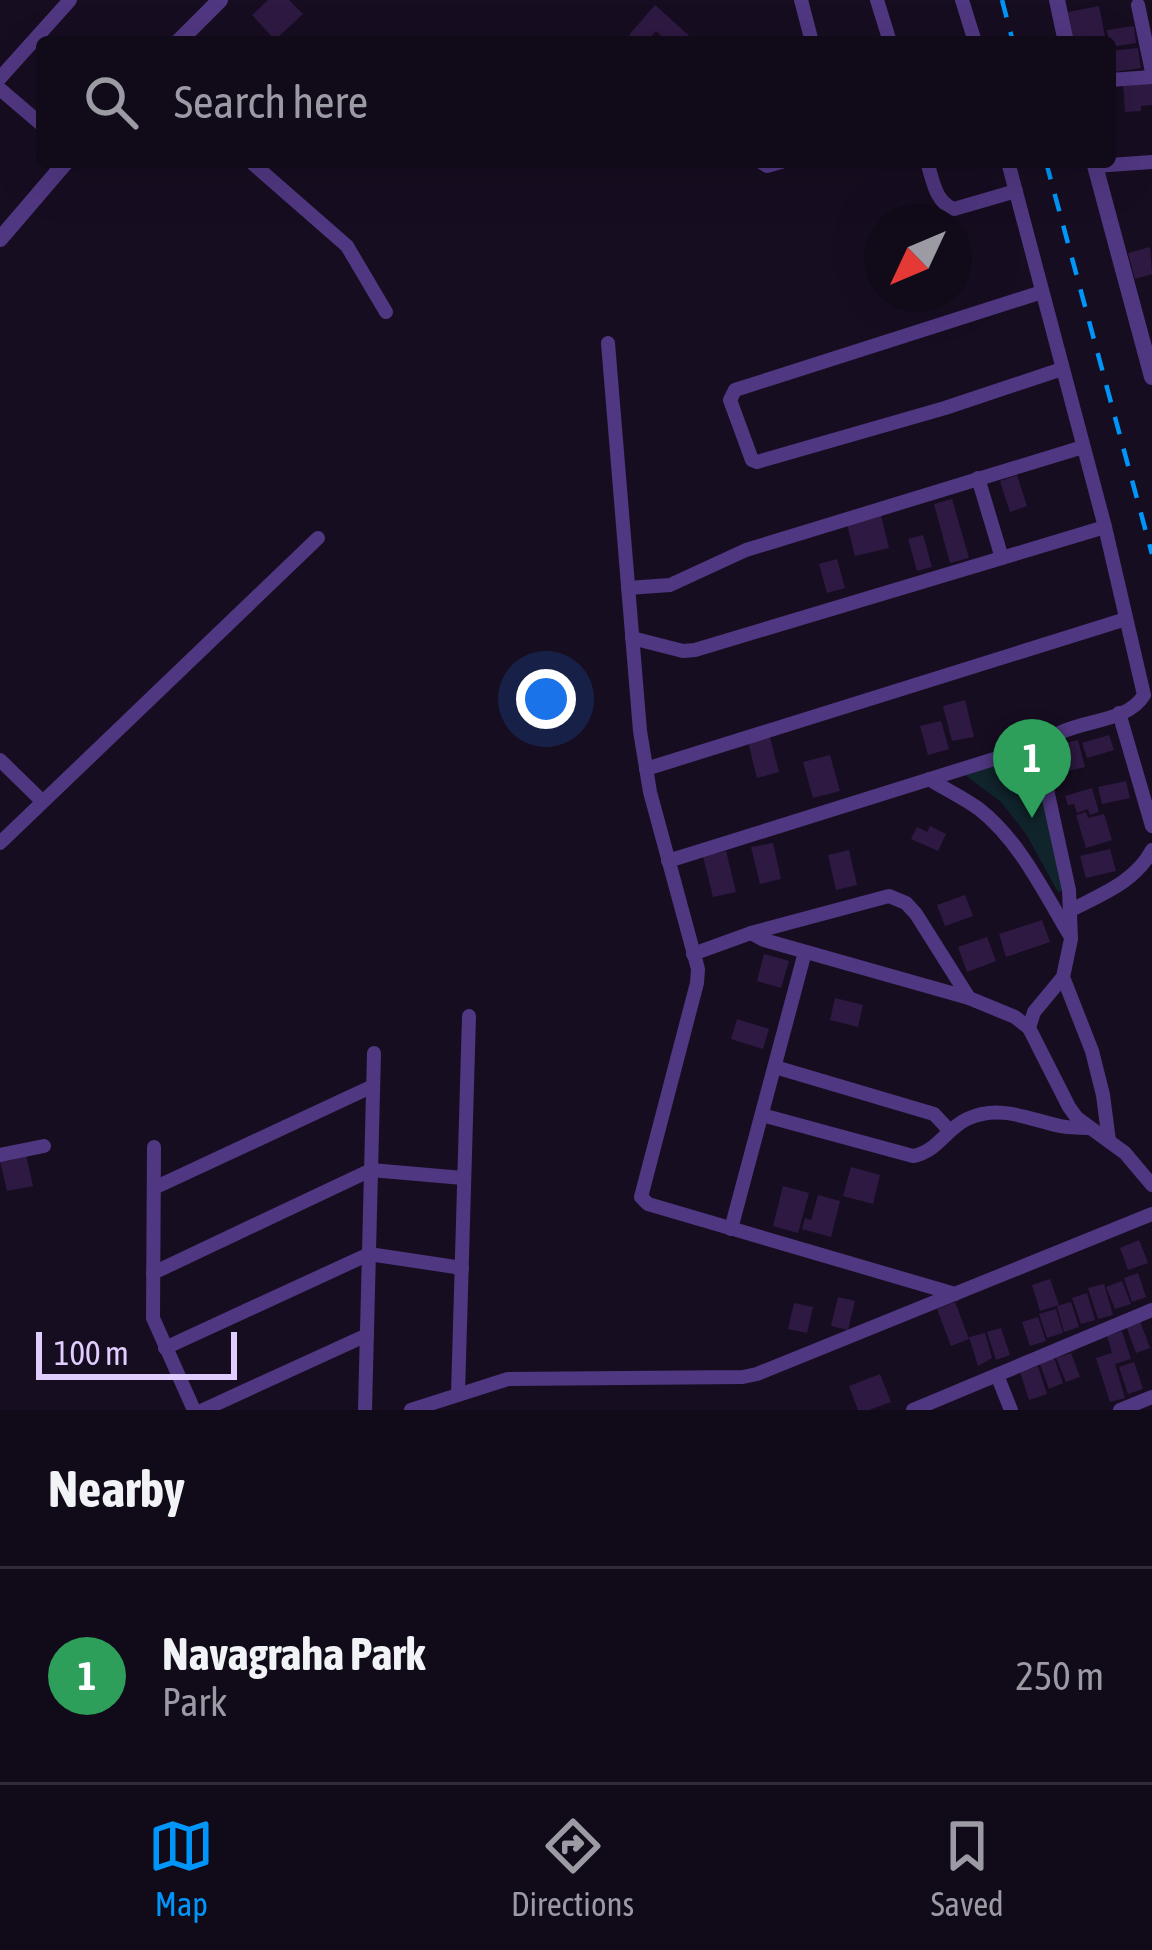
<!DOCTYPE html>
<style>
:root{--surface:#110a19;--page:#1a1322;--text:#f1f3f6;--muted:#9c9aa2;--line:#302b38;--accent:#0095f8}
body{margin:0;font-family:"Asap Condensed",sans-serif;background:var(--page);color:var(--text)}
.compass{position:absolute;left:864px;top:204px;width:108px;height:108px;border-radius:50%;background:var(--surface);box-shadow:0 12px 48px #0002;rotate:226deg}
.scale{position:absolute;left:36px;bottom:30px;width:201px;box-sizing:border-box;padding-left:12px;border:6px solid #e2cdff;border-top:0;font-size:33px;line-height:42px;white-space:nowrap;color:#e2cdff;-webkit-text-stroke:9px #170d21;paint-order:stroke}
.you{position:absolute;left:546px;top:699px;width:42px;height:42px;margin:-30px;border:9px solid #fff;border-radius:50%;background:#1a73e8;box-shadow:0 0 0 18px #1a73e833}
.badge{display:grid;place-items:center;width:78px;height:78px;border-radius:50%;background:var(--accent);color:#fff;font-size:39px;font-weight:700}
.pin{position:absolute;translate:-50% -99px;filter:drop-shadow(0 3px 6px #0008)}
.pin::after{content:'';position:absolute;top:63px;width:42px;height:36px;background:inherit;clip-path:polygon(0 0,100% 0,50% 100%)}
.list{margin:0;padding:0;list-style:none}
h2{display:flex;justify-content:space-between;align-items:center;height:156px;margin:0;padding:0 48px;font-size:51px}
h2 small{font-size:39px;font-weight:400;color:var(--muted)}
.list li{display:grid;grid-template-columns:78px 1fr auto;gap:36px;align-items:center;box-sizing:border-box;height:216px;padding:0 48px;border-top:3px solid var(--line)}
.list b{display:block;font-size:45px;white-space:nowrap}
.list p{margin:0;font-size:39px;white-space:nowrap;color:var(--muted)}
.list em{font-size:39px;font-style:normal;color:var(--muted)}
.icon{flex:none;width:66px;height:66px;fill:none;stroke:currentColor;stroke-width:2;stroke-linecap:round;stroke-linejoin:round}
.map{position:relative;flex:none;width:1152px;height:1410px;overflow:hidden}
.search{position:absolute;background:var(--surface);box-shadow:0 12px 48px #0002;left:36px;right:36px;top:36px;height:132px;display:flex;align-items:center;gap:30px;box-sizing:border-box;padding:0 42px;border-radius:12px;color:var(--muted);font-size:45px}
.sheet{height:372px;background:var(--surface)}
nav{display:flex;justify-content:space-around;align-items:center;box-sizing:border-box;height:168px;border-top:3px solid var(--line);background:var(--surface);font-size:33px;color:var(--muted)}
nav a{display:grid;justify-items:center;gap:6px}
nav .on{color:var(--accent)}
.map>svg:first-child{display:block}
</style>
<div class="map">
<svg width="1152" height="1410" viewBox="0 0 1152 1410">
<rect width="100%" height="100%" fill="#170d21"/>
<!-- green -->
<path fill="#10242b" d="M1029,740L1069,890L1058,892L1026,834L1001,802L953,766Z"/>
<!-- building -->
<g fill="#2e1942">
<path d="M268,0H289L303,14L275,40L252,15Z"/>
<path d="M655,5L696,42H668L656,31L646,42H637L629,35Z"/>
<path d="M1099,6L1106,42H1074L1068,12Z"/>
<path d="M1134,26L1136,43L1110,47L1107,30Z"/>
<path d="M1138,48L1141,68L1114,72L1111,51Z"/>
<path d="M1152,81V105L1141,106V111L1125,112L1123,83Z"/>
<path d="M1150,247L1152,274L1135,279L1128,253Z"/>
<path d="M1017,475L1027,506L1010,512L1000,481Z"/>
<path d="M952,499L969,558L950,563L934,504Z"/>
<path d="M881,515L889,548L855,556L847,524Z"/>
<path d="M923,535L932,567L917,571L908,539Z"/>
<path d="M837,559L845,588L827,593L819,564Z"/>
<path d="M965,700L974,737L952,741L943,706Z"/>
<path d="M941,721L949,749L928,755L920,726Z"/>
<path d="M1109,735L1114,750L1087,758L1082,743Z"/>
<path d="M770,737L779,772L757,778L748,742Z"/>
<path d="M1078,740L1085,767L1064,772L1057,745Z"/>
<path d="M830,755L840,791L813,798L803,762Z"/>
<path d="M1126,781L1130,798L1102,804L1098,787Z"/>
<path d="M1092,788L1099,812L1090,815L1088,809L1077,813L1074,804L1068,805L1065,796Z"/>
<path d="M1086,812L1088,818L1104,814L1112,840L1086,848L1076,815Z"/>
<path d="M930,826L946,834L938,851L911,839L917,827L927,832Z"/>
<path d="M773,843L781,879L760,884L751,847Z"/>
<path d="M1110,849L1116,871L1086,878L1080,856Z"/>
<path d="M849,850L857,885L836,890L828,855Z"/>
<path d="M726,851L736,892L713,897L703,856Z"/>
<path d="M965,895L973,916L945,926L937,905Z"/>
<path d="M1042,920L1050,942L1006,957L999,934Z"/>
<path d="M987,937L996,961L967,972L958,947Z"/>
<path d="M764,954L789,961L781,988L757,981Z"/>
<path d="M835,998L863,1005L858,1027L830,1020Z"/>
<path d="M737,1019L769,1029L763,1049L731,1039Z"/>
<path d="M26,1155L33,1186L7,1191L0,1161Z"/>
<path d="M851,1167L880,1175L873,1204L843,1196Z"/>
<path d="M783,1186L809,1193L798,1233L773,1226Z"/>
<path d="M818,1195L840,1201L831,1237L802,1229L805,1218L811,1220Z"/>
<path d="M1139,1240L1148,1263L1128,1270L1120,1248Z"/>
<path d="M1138,1273L1146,1297L1132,1302L1124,1278Z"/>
<path d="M1050,1279L1059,1305L1040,1311L1032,1285Z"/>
<path d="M1122,1281L1131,1304L1115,1309L1106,1287Z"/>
<path d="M1104,1284L1113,1315L1098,1319L1088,1288Z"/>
<path d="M1087,1293L1095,1320L1081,1324L1072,1298Z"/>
<path d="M838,1297L855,1301L848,1330L831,1326Z"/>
<path d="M955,1302L969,1339L951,1346L937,1309Z"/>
<path d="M1071,1302L1079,1327L1064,1332L1057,1306Z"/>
<path d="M794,1303L813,1307L807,1333L788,1329Z"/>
<path d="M1056,1309L1063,1333L1047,1338L1039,1314Z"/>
<path d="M1038,1317L1046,1341L1030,1346L1022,1322Z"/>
<path d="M1140,1321L1150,1348L1136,1353L1126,1326Z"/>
<path d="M1001,1328L1010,1355L996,1360L987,1332Z"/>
<path d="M1122,1331L1131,1359L1115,1364L1125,1398L1110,1402L1096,1358L1112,1353L1107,1336Z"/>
<path d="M985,1333L992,1358L978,1366L969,1337Z"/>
<path d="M1071,1353L1080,1377L1066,1382L1056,1358Z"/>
<path d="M1054,1358L1063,1383L1049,1389L1040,1364Z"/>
<path d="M1134,1362L1143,1389L1128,1394L1119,1367Z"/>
<path d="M1038,1366L1047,1394L1029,1400L1020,1372Z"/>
<path d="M880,1374L891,1402L869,1410H858L849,1386Z"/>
</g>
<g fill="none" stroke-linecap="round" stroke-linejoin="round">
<!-- minor -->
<g stroke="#503781" stroke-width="14">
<path d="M801,0L812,42"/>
<path d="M877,0L890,42"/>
<path d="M962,0L975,42"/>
<path d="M1138,5L1152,72"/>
<path d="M0,78L70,0"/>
<path d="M1110,80L1152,77"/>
<path d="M0,89L42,125"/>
<path d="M251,162L347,246L386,312"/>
<path d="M761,162L767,166L781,162"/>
<path d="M927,162C933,180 935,202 954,209L1016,191"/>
<path d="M1008,162L1105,527L1144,695C1123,730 1057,715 1039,753L1069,890L1071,939L1063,977L1034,1012L1029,1028L1069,1107L1077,1118L1125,1153L1152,1185"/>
<path d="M1095,166L1152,162"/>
<path d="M1042,292L735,390L730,400L752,460L757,462L945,408L1062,369"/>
<path d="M608,343L640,731L650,792L698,969L697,983L641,1197L648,1204L955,1294"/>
<path d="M978,478L1002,558"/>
<path d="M628,588L670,585L746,550L1083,447"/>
<path d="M632,638L683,651L695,650L1105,527"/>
<path d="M1119,713L1152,826"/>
<path d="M0,760L42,801"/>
<path d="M646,769L1126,619"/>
<path d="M929,779C945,789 964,798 979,809C1019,840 1044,892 1069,934"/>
<path d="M0,843L318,538"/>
<path d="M668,861L1042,744"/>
<path d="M1071,910C1102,894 1135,882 1152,850"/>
<path d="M751,933L764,940L969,998L1015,1017L1029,1028"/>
<path d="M693,954L751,933L889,896L906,903L916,914L969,998"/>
<path d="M1063,977L1092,1051L1103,1095L1109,1141"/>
<path d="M775,1067L934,1114L949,1130"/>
<path d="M762,1115L913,1156C937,1152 946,1129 967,1119C1000,1104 1028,1119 1060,1126C1070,1128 1080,1128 1089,1128"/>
<path d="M154,1147L153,1318L194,1410"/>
<path d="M0,1155L44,1146"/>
<path d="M154,1188L373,1086"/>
<path d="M731,1229L805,952"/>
<path d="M153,1273L371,1170L463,1178"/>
<path d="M165,1348L369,1254L462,1268"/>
<path d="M997,1375L1011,1410"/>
<path d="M458,1394L469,1016"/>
<path d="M203,1410L367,1335"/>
<path d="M365,1410L374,1053"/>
<path d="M411,1410L508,1379L743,1377L757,1374L1152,1214"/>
<path d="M913,1410L1152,1310"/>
<path d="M1120,1410L1152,1397"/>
</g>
<!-- tertiary -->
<g stroke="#503781" stroke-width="16">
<path d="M1057,0L1066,42"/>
<path d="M178,42L220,0"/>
<path d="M1094,162L1152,377"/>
<path d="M0,239L66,162"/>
</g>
<!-- rail -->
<g stroke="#0095f8" stroke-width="4.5" stroke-dasharray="18 15" stroke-linecap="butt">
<path d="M1002,0L1013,42"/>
<path d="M1046,162L1152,554"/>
</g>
</g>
</svg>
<svg class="compass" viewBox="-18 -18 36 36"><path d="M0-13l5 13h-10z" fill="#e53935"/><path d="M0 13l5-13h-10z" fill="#9c9aa2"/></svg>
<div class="scale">100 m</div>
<div class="you"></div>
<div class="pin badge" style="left:1032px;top:818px;background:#2e9e5b">1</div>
<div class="search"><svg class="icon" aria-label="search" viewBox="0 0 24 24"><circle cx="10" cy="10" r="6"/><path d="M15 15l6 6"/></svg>Search here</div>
</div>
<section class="sheet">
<h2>Nearby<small></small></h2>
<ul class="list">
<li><span class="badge" style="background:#2e9e5b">1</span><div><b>Navagraha Park</b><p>Park</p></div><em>250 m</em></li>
</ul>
</section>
<nav>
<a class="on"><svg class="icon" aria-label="map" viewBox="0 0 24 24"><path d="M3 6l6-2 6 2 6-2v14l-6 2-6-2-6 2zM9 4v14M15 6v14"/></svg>Map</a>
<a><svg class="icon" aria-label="directions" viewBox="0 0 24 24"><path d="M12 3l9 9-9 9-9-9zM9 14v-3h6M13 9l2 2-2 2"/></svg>Directions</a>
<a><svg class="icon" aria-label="saved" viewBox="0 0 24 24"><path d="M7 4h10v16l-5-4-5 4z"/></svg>Saved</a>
</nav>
